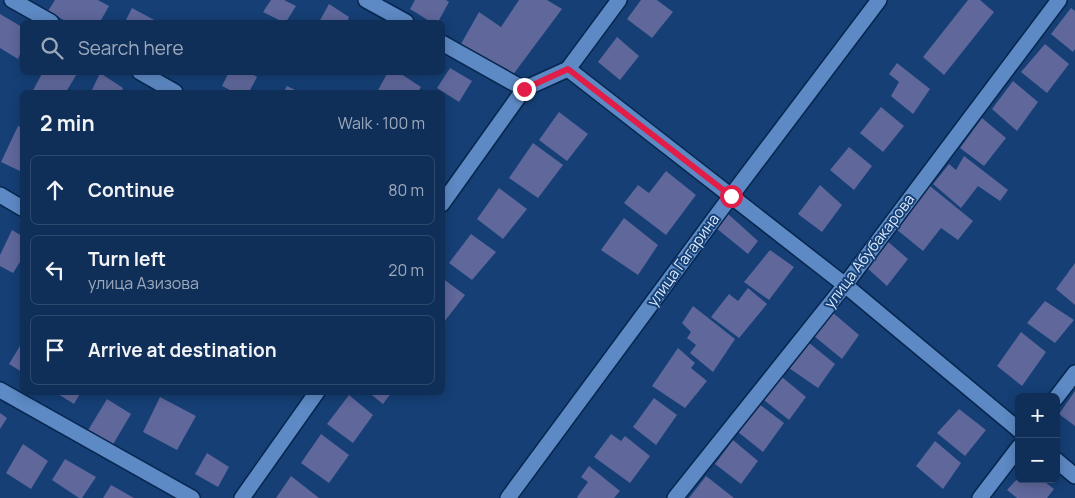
<!DOCTYPE html>
<meta charset="utf-8">
<style>
:root{--surface:#102f58;--page:#19375e;--text:#f1f3f6;--muted:#9ca9ba;--line:#304a6e}
body{margin:0;font-family:Manrope,sans-serif;background:var(--page);color:var(--text)}
.controls{position:absolute;right:15px;bottom:15px;display:grid;overflow:hidden;border-radius:8px;box-shadow:0 2px 12px #0003}
.controls button{width:45px;height:45px;display:grid;place-items:center;padding:0;border:0;border-bottom:1px solid var(--line);background:var(--surface);color:var(--text);font:25px sans-serif}
.stop{position:absolute;width:15px;height:15px;margin:-11px;border:4px solid #e11d48;border-radius:50%;background:#fff}
.stop.end{background:#e11d48;border-color:#fff;box-shadow:0 1px 5px #0008}
.list{margin:0;padding:0;list-style:none}
h2{display:flex;justify-content:space-between;align-items:center;height:65px;margin:0;padding:0 20px;font-size:21px}
h2 small{font-size:16px;font-weight:400;color:var(--muted)}
.list li{display:grid;grid-template-columns:32px 1fr auto;gap:15px;align-items:center;box-sizing:border-box;height:70px;margin:0 10px 10px;padding:0 10px;border:1px solid var(--line);border-radius:8px}
.list b{display:block;font-size:19px;white-space:nowrap}
.list p{margin:0;font-size:16px;white-space:nowrap;color:var(--muted)}
.list em{font-size:16px;font-style:normal;color:var(--muted)}
.icon{flex:none;width:28px;height:28px;fill:none;stroke:currentColor;stroke-width:2;stroke-linecap:round;stroke-linejoin:round}
.map{position:relative;flex:none;width:1075px;height:498px;overflow:hidden}
.search{position:absolute;background:var(--surface);box-shadow:0 2px 12px #0003;left:20px;top:20px;width:425px;height:55px;display:flex;align-items:center;gap:12px;box-sizing:border-box;padding:0 18px;border-radius:8px;color:var(--muted);font-size:19px}
.panel{position:absolute;background:var(--surface);box-shadow:0 2px 12px #0003;left:20px;top:90px;width:425px;height:305px;border-radius:8px}
.map>svg:first-child{display:block}
</style>
<div class="map">
<svg width="1075" height="498" viewBox="0 0 1075 498">
<rect width="100%" height="100%" fill="#153f75"/>
<!-- building -->
<g fill="#5f679b">
<path d="M55,0H98L109,6L100,22H67L48,11Z"/>
<path d="M271,0H284L296,6L286,22H283L263,12Z"/>
<path d="M415,0H446L449,2L438,22H431L410,9Z"/>
<path d="M519,0H547L562,9L512,76L461,44L479,12L501,27Z"/>
<path d="M641,0H657L673,12L652,38L627,19Z"/>
<path d="M968,0H980L994,12L944,75L923,57Z"/>
<path d="M329,4L349,17L347,22H319Z"/>
<path d="M132,8L158,22H125Z"/>
<path d="M1071,8L1075,11V49L1073,52L1051,34Z"/>
<path d="M0,14L22,27V49L18,59L0,48Z"/>
<path d="M617,37L639,56L620,80L598,62Z"/>
<path d="M1045,44L1069,64L1047,93L1021,72Z"/>
<path d="M897,63L930,89L913,114L891,96L899,82L889,74Z"/>
<path d="M450,68L472,81L459,102L437,88Z"/>
<path d="M43,72H78L66,92H32Z"/>
<path d="M229,72H249L257,77L249,92H234L222,86Z"/>
<path d="M388,72H398L421,87L418,92H377Z"/>
<path d="M100,73L123,88L121,92H91Z"/>
<path d="M1013,81L1038,102L1017,131L992,109Z"/>
<path d="M287,86L299,92H284Z"/>
<path d="M881,107L904,126L883,152L860,133Z"/>
<path d="M559,112L588,134L567,161L539,140Z"/>
<path d="M982,118L1006,138L984,166L960,148Z"/>
<path d="M18,126L22,128V167L20,171L1,162Z"/>
<path d="M533,143L563,165L538,198L509,178Z"/>
<path d="M849,147L872,166L854,190L830,170Z"/>
<path d="M964,156L1008,190L1000,201L978,186L961,208L933,184L949,164L956,170Z"/>
<path d="M666,171L696,195L666,235L624,203L638,185L649,193Z"/>
<path d="M820,185L842,205L822,232L798,214Z"/>
<path d="M930,186L973,221L958,240L941,228L923,251L896,229Z"/>
<path d="M499,188L527,209L503,239L477,219Z"/>
<path d="M727,213L758,241L748,254L716,228Z"/>
<path d="M624,218L658,245L638,275L601,250Z"/>
<path d="M12,230L22,236V264L20,262L13,273L0,266V255Z"/>
<path d="M471,234L496,252L472,280L449,263Z"/>
<path d="M887,241L908,259L887,286L866,267Z"/>
<path d="M770,250L794,267L769,300L744,282Z"/>
<path d="M1075,263V305L1056,289Z"/>
<path d="M442,278L465,295L444,322L442,321Z"/>
<path d="M748,288L767,304L739,338L711,317L729,294L738,301Z"/>
<path d="M1045,301L1074,320L1055,343L1027,323Z"/>
<path d="M693,306L735,339L713,372L690,353L696,345L687,338L691,332L682,323Z"/>
<path d="M832,312L859,335L842,359L814,336Z"/>
<path d="M1021,332L1046,352L1022,386L997,366Z"/>
<path d="M808,342L835,364L818,388L789,368Z"/>
<path d="M20,346L22,348V372L9,364Z"/>
<path d="M678,348L695,363L691,368L707,381L685,408L652,386Z"/>
<path d="M782,377L806,397L789,420L764,400Z"/>
<path d="M1075,391V426L1059,414Z"/>
<path d="M55,392H81L74,404Z"/>
<path d="M368,392H392L383,404Z"/>
<path d="M349,395L373,415L353,443L327,424Z"/>
<path d="M160,397L196,416L177,450L143,432Z"/>
<path d="M654,398L677,415L656,445L633,427Z"/>
<path d="M107,399L131,414L112,446L87,432Z"/>
<path d="M759,404L784,423L763,452L738,432Z"/>
<path d="M959,409L986,430L965,456L937,433Z"/>
<path d="M0,413L7,418L0,429Z"/>
<path d="M321,434L349,455L329,483L301,463Z"/>
<path d="M611,434L621,441L625,436L650,456L630,483L594,457Z"/>
<path d="M733,440L758,461L741,484L715,464Z"/>
<path d="M935,441L961,463L943,489L916,466Z"/>
<path d="M23,444L48,461L31,489L6,473Z"/>
<path d="M207,453L229,467L218,487L195,474Z"/>
<path d="M65,459L96,477L82,498H79L52,480Z"/>
<path d="M589,466L620,491L614,498H578L577,497L588,482L581,477Z"/>
<path d="M291,476L319,498H276Z"/>
<path d="M706,476L734,498H689Z"/>
<path d="M1019,477V479H1041L1054,489L1047,498H1017L1007,490Z"/>
<path d="M111,485L134,498H103Z"/>
</g>
<g fill="none" stroke-linecap="round" stroke-linejoin="round">
<!-- street casing -->
<g stroke="#06264d" stroke-width="18">
<g id="street">
<path d="M12,0L51,22"/>
<path d="M366,0L406,22"/>
<path d="M442,43L524,89"/>
<path d="M568,69L845,285L1019,430"/>
<path d="M140,72L175,92"/>
<path d="M0,195L22,208"/>
<path d="M442,204L524,89L568,69L619,0"/>
<path d="M0,390L192,498"/>
<path d="M1056,398L1075,373"/>
<path d="M1056,460L1075,476"/>
<path d="M242,498L317,392"/>
<path d="M508,498L731,196L879,0"/>
<path d="M675,498L845,285L1059,0"/>
<path d="M980,498L1019,447"/>
</g>
</g>
<!-- street -->
<use href="#street" stroke="#5d89c4" stroke-width="15"/>
</g>
<g fill="none" stroke-linecap="round" stroke-linejoin="round">
<!-- route -->
<path stroke="#e11d48" stroke-width="6" d="M524,89L568,69L731,196"/>
</g>
<g text-anchor="middle" dominant-baseline="central" stroke-width="4" stroke-linejoin="round" paint-order="stroke">
<!-- street labels -->
<g font-size="15" fill="#dae9fc" stroke="#153f75">
<text transform="translate(869 251) rotate(-53)">улица Абубакарова</text>
<text transform="translate(683 260) rotate(-54)">улица Гагарина</text>
</g>
</g>
</svg>
<div class="controls">
<button>+</button>
<button>−</button>
</div>
<div class="stop" style="left:731px;top:196px"></div>
<div class="stop end" style="left:524px;top:89px"></div>
<div class="search"><svg class="icon" aria-label="search" viewBox="0 0 24 24"><circle cx="10" cy="10" r="6"/><path d="M15 15l6 6"/></svg>Search here</div>
<section class="panel">
<h2>2 min<small>Walk · 100 m</small></h2>
<ul class="list">
<li><svg class="icon" aria-label="ahead" viewBox="0 0 24 24"><path d="M12 20V5M6 11l6-6 6 6"/></svg><div><b>Continue</b></div><em>80 m</em></li>
<li><svg class="icon" aria-label="left" viewBox="0 0 24 24"><path d="M17 20v-9H6M10 6l-5 5 5 5"/></svg><div><b>Turn left</b><p>улица Азизова</p></div><em>20 m</em></li>
<li><svg class="icon" aria-label="arrive" viewBox="0 0 24 24"><path d="M6 21V4h12l-3 4 3 4H6"/></svg><div><b>Arrive at destination</b></div></li>
</ul>
</section>
</div>
